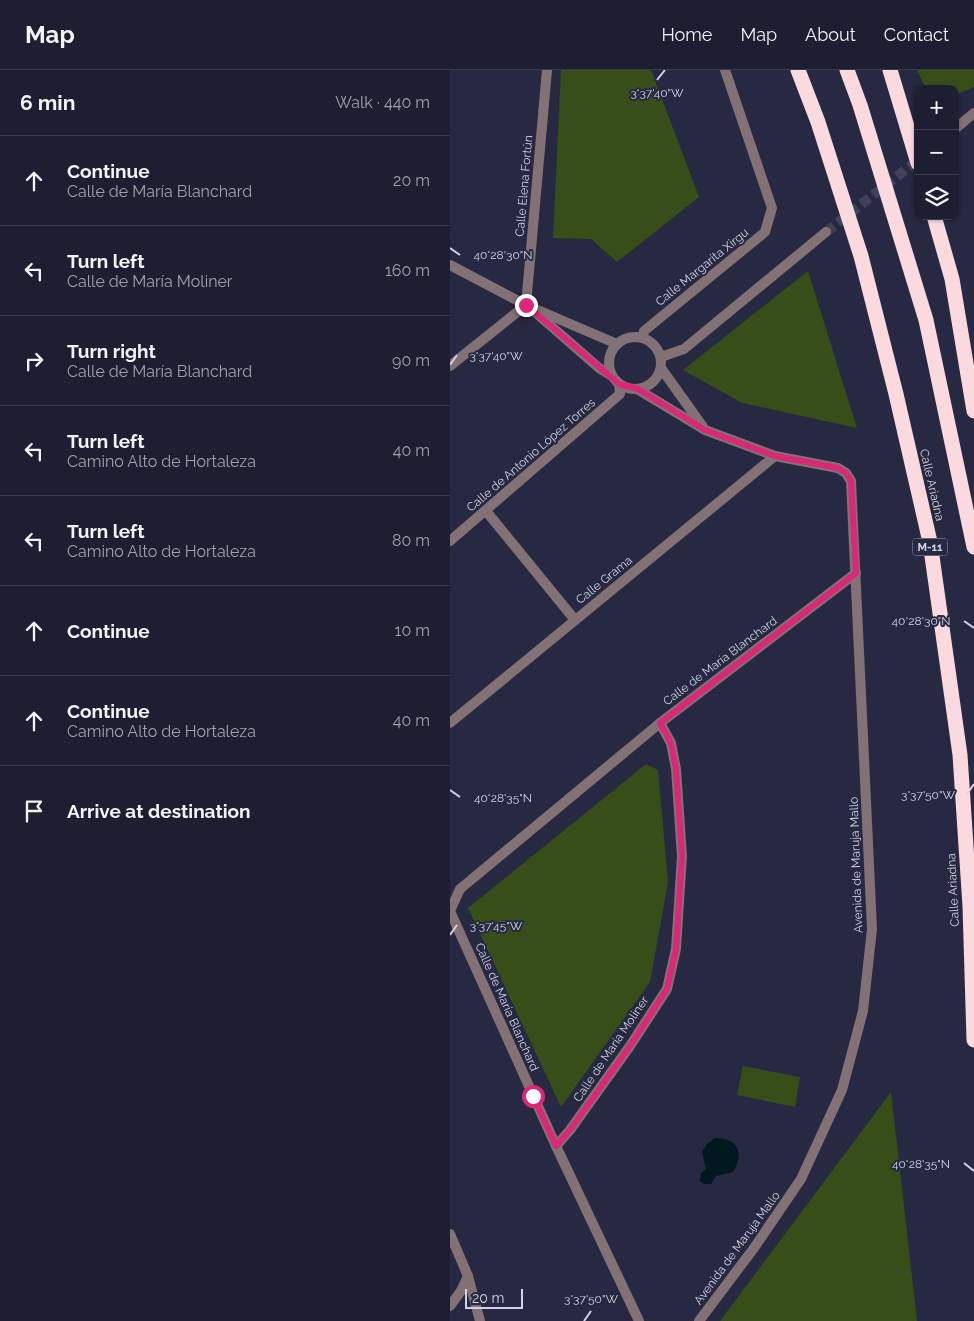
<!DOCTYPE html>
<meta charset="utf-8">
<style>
:root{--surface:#1d1e31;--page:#252739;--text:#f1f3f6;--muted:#a0a2ab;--line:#3b3c4d}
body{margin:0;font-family:Raleway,sans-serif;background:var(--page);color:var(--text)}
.controls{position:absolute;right:15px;top:15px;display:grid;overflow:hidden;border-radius:10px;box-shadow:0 1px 4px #0004}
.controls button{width:45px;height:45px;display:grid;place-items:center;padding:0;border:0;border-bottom:1px solid var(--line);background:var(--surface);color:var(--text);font:25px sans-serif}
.scale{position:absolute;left:15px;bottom:12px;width:58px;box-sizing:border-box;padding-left:5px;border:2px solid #d2d3e4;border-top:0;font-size:14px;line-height:18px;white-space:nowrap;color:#d2d3e4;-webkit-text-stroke:4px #272841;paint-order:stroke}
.stop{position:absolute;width:15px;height:15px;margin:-11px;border:4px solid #db2777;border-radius:50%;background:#fff}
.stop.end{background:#db2777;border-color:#fff;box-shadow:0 1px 5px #0008}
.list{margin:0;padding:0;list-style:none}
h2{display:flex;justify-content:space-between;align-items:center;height:65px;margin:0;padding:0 20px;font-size:21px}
h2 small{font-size:16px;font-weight:400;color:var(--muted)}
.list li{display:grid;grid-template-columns:32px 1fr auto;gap:15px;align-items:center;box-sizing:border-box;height:90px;padding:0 20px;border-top:1px solid var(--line)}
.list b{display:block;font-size:19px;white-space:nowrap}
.list p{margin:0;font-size:16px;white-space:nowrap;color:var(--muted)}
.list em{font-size:16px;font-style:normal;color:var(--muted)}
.icon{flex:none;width:28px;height:28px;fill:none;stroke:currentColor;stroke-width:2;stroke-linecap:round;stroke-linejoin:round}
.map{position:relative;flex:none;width:524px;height:1251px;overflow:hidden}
header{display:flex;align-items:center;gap:30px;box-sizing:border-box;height:70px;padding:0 25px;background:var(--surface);border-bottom:1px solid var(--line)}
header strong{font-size:24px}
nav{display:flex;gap:28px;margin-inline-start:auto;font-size:18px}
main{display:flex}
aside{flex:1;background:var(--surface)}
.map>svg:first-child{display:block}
</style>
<header>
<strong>Map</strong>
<nav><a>Home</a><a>Map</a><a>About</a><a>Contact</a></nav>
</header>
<main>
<aside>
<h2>6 min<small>Walk · 440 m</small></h2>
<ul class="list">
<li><svg class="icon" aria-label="ahead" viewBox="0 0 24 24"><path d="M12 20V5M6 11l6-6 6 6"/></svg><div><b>Continue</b><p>Calle de María Blanchard</p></div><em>20 m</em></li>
<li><svg class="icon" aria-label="left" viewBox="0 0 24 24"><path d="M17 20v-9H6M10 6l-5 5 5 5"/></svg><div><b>Turn left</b><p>Calle de María Moliner</p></div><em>160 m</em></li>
<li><svg class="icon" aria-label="right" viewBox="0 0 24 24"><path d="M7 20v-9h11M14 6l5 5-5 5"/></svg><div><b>Turn right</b><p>Calle de María Blanchard</p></div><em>90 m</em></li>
<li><svg class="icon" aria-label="left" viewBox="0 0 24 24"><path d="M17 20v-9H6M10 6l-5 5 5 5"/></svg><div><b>Turn left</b><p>Camino Alto de Hortaleza</p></div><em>40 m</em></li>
<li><svg class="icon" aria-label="left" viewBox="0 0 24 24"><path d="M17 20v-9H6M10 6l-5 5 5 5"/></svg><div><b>Turn left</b><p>Camino Alto de Hortaleza</p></div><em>80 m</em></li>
<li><svg class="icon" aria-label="ahead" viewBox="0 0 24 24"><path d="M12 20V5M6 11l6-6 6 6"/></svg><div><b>Continue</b></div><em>10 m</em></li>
<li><svg class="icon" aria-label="ahead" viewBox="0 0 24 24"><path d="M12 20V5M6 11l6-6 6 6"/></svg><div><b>Continue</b><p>Camino Alto de Hortaleza</p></div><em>40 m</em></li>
<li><svg class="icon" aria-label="arrive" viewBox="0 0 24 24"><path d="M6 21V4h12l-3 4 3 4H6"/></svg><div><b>Arrive at destination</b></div></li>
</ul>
</aside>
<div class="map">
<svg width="524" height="1251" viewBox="0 0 524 1251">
<rect width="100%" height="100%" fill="#272841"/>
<!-- green -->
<g fill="#384e18">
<path d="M111,0H201L249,127L167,192L141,169L103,168Z"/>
<path d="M467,0H524V17L505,25V19H476Z"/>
<path d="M358,201L407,358L292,333L233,300Z"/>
<path d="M196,694L208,700L218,812L200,912L111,1037L18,838Z"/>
<path d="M293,996L350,1007L345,1037L287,1025Z"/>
<path d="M441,1022L467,1251H270Z"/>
</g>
<!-- water -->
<path fill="#00191e" d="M265,1068C288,1068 295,1083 283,1102L266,1106L261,1114H254L250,1111L251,1103L256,1099L252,1082L257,1074Z"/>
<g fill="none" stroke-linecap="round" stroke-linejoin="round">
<!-- street-tunnel -->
<path stroke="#414259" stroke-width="10" stroke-dasharray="10 5" stroke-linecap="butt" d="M376,162L468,90"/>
<!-- street -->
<g stroke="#837275" stroke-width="10">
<path d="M505,59L524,43"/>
<path d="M0,195L76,235L167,274"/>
<path d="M76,235L97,0"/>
<path d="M85,242L149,298L162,306"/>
<circle cx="185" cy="293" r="26"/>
<path d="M193,267L194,261L315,162L322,138L275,0"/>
<path d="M211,287L234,279L376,162"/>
<path d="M0,296L76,235"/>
<path d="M211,298L253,357"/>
<path d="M187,319L255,360L325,386L388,398L396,403L401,411L422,859L413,941L392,1020L351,1109L304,1178L249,1251"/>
<path d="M36,441L125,550"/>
<path d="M0,471L170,324L169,314"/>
<path d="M0,653L325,386"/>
<path d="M106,1076L120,1060L180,976L217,919L226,879L232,786L226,699L221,673L210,653"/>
<path d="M0,1164L18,1206L30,1251"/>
<path d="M0,1236L11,1221L18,1206"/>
<path d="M189,1251L106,1076L0,841L10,819L210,653L406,503"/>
</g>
<!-- highway -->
<g stroke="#fad9df" stroke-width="15">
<path d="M348,0L368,52L411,186L446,324L480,472L510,685L520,836L524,970"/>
<path d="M397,0L410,35L476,250L524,477"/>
<path d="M440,0L468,93"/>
<path d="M484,146L502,209L524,341"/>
</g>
</g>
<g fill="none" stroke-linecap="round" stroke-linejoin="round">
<!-- route -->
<path stroke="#db2777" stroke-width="6" d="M76,235L169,314L188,319L255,360L325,386L388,398L396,403L401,411L406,503L210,653L221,673L226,699L232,786L226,879L217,919L180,976L120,1060L106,1076L83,1026"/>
</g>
<!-- ticks -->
<path fill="none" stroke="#d2d3e4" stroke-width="2" d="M207,10L215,0M0,178L10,185M0,295L7,285M514,551L524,558M0,720L10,727M517,724L524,714M0,865L7,855M514,1093L524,1101M134,1251L141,1241"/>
<g text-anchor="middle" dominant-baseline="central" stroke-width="4" stroke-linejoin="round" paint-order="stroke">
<!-- shield labels -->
<rect fill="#272841" stroke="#9fa0b3" stroke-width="1" x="462.5" y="468.5" width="35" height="17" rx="4"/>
<g font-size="11" font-weight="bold" fill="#d2d3e4">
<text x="480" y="477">M-11</text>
</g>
<!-- street labels -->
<g font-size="12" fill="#d2d3e4" stroke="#272841">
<text transform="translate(74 116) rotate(-85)">Calle Elena Fortún</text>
<text transform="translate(252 197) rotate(-39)">Calle Margarita Xirgu</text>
<text transform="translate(81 385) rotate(-41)">Calle de Antonio López Torres</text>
<text transform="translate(482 415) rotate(77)">Calle Ariadna</text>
<text transform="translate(154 510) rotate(-39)">Calle Grama</text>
<text transform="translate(270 591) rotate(-37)">Calle de María Blanchard</text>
<text transform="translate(406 795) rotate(-92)">Avenida de Maruja Mallo</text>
<text transform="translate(503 820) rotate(-93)">Calle Ariadna</text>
<text transform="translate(57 937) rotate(66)">Calle de María Blanchard</text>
<text transform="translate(161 979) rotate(-56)">Calle de María Moliner</text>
<text transform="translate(287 1178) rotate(-54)">Avenida de Maruja Mallo</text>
</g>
</g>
<g font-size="12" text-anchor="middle" fill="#d2d3e4" stroke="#272841" stroke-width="4" stroke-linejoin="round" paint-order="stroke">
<text x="207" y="27">3°37'40"W</text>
<text x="53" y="189">40°28'30"N</text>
<text x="46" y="290">3°37'40"W</text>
<text x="471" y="555">40°28'30"N</text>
<text x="478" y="729">3°37'50"W</text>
<text x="53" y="732">40°28'35"N</text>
<text x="46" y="860">3°37'45"W</text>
<text x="471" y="1098">40°28'35"N</text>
<text x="141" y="1233">3°37'50"W</text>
</g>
</svg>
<div class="controls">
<button>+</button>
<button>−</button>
<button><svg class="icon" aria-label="layers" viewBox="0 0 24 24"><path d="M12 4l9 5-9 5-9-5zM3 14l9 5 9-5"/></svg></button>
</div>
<div class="scale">20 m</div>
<div class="stop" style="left:83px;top:1026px"></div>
<div class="stop end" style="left:76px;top:235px"></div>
</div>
</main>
